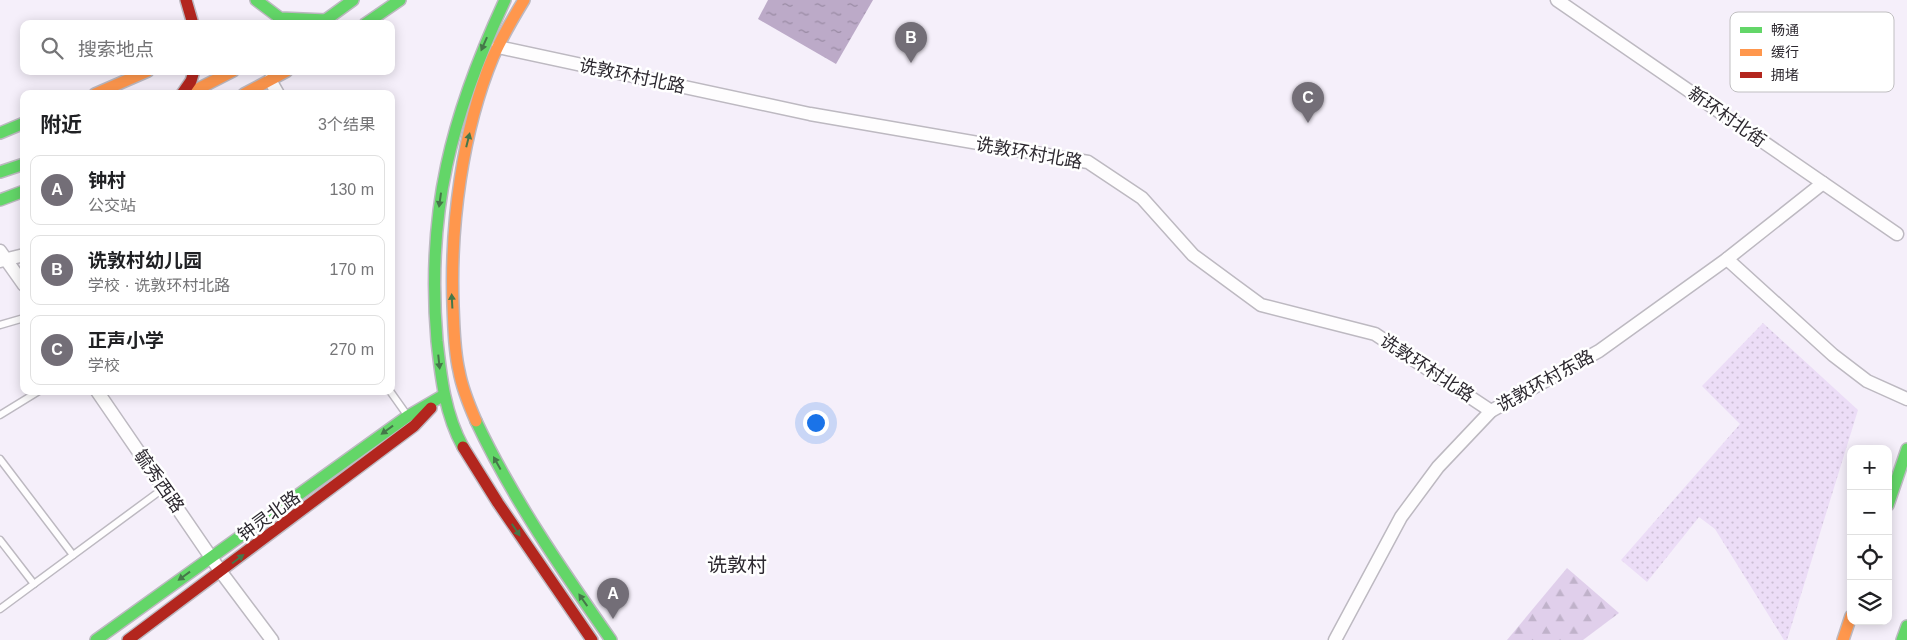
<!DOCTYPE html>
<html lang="zh">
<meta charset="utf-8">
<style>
:root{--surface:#fff;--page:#f2f2f2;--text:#202124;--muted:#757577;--line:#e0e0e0;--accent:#736e77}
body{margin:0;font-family:Arial,"Noto Sans SC",sans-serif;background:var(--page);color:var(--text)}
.controls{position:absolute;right:15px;bottom:15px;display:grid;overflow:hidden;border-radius:10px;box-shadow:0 2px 12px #0003}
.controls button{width:45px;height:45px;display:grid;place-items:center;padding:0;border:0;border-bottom:1px solid var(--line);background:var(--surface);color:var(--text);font:25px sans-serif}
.you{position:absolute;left:815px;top:422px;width:18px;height:18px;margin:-12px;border:4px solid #fff;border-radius:50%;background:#1a73e8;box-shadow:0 0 0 8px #1a73e833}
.badge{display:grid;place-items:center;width:32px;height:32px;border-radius:50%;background:var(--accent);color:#fff;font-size:16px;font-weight:700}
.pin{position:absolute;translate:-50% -41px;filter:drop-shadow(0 1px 2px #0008)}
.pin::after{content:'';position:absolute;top:26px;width:18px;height:15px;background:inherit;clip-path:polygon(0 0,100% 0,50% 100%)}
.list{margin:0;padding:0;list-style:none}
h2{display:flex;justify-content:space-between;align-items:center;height:65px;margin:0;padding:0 20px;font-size:21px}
h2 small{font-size:16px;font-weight:400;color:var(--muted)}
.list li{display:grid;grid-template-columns:32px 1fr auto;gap:15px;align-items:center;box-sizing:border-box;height:70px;margin:0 10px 10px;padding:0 10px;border:1px solid var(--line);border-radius:10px}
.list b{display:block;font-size:19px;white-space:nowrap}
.list p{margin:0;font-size:16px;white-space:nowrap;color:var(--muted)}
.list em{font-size:16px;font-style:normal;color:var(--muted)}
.icon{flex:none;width:28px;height:28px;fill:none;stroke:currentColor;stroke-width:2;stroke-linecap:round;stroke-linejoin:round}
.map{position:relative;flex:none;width:1907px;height:640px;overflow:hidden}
.search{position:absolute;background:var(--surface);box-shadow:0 2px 12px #0003;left:20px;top:20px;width:375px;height:55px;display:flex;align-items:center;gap:12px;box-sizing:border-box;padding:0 18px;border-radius:10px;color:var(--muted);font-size:19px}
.panel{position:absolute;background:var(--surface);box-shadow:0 2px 12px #0003;left:20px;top:90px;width:375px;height:305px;border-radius:10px}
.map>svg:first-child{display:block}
</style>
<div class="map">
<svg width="1907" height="640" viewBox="0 0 1907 640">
<defs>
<pattern id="grass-dots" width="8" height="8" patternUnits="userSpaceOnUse" patternTransform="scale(1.25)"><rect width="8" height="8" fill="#ecddf7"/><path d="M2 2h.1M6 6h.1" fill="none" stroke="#cbbed4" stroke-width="1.8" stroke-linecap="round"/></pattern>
<pattern id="forest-firs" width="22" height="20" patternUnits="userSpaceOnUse" patternTransform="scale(1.25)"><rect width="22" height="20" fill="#e0cfeb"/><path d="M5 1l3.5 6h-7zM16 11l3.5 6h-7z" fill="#c0b2ca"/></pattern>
<pattern id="water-ripples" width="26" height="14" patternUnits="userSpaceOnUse" patternTransform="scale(1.25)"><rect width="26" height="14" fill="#bcaac8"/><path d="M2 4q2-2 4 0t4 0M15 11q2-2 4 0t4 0" fill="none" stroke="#998aa3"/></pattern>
</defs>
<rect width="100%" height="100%" fill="#f5effa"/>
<!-- grass -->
<path fill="url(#grass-dots)" d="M1763,323L1858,410L1787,640H1784L1715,529L1699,517L1647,582L1621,560L1740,424L1702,386Z"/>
<!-- forest -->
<path fill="url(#forest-firs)" d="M1567,568L1619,613L1583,640H1507Z"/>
<!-- water -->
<path fill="url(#water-ripples)" d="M768,0H873L836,64L758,19Z"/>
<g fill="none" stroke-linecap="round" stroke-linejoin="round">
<!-- lane casing -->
<g stroke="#bdb9c1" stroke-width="9">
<g id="lane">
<path d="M0,325L24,318"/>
<path d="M390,391L407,415"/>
<path d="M0,415L39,391"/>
<path d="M0,459L73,555"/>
<path d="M0,540L34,584"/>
<path d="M0,609L164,488"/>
</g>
</g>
<!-- street casing -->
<g stroke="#bdb9c1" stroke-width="15">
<g id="street">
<path d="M1557,0L1897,234"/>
<path d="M498,47L810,114L1088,162L1142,198L1193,255L1261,305L1375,334L1491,411"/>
<path d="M270,80L278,94"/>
<path d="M0,251L24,285"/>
<path d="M1727,259L1833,355L1867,381L1907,399"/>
<path d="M0,261L24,255"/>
<path d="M97,391L221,572L272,640"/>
<path d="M1335,640L1401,517L1438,467L1491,411L1599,351L1727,259L1823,183"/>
</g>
</g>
<!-- fast casing -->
<g stroke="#bdb9c1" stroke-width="14">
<g id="fast">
<path d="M256,0L280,18L326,20"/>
<path d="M320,24L353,0"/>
<path d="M365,24L400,0"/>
<path d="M0,133L24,123"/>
<path d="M0,172L24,164"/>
<path d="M0,200L24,191"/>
<path d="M476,421C512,498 562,570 611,640"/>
<path d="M463,447C445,414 441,378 437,341C426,212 451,116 505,0"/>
<path d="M1888,505L1907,449"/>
<path d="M96,640L408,416L444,395"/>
<path d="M1902,640L1907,626"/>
</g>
</g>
<!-- slow casing -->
<g stroke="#bdb9c1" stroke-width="14">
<g id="slow">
<path d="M95,94L148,71"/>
<path d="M188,94L233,71"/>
<path d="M244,94L287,71"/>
<path d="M476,421C469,405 462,388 459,371C454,350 454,328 453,306C450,226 462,131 493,57C502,37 513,18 524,0"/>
<path d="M1843,640L1851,616"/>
</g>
</g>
<!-- jam casing -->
<g stroke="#bdb9c1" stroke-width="14">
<g id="jam">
<path d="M186,0L193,24"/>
<path d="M182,94L191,81L194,71"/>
<path d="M463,447L498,503L592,640"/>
<path d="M128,640L414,426L431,408"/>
</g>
</g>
<!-- lane -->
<use href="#lane" stroke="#fefdfe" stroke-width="6"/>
<!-- street -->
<use href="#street" stroke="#fefdfe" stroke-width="12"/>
<!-- fast -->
<use href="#fast" stroke="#63d668" stroke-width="11"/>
<!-- slow -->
<use href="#slow" stroke="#ff974d" stroke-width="11"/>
<!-- jam -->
<use href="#jam" stroke="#b3261e" stroke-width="11"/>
</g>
<!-- one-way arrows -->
<defs><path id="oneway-solid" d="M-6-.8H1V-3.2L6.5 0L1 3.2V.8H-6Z" transform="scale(1.25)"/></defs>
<g fill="#457749">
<use href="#oneway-solid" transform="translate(484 44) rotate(114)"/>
<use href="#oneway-solid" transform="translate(468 140) rotate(-76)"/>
<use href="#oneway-solid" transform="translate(440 200) rotate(98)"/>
<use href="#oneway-solid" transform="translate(452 301) rotate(-93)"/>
<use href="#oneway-solid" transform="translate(439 362) rotate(84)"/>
<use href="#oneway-solid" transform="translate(387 430) rotate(144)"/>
<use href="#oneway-solid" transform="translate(497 463) rotate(-119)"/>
<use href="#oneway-solid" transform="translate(516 530) rotate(56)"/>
<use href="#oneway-solid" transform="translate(238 559) rotate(-37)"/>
<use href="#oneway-solid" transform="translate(184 576) rotate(144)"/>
<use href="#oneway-solid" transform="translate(583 600) rotate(-125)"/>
</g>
<g text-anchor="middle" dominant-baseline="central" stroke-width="5" stroke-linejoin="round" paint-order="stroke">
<!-- street labels -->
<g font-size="18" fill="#2d2930" stroke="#fff">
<text transform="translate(632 76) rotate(12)">诜敦环村北路</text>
<text transform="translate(1727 117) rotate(35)">新环村北街</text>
<text transform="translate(1029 153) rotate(10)">诜敦环村北路</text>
<text transform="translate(1427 368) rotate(33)">诜敦环村北路</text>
<text transform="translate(1545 381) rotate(-29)">诜敦环村东路</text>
<text transform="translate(159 481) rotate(55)">毓秀西路</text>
<text transform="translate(269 516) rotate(-36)">钟灵北路</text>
</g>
<!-- quarter labels -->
<g font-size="20" fill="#2d2930" stroke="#fff">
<text x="737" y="565">诜敦村</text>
</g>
</g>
<!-- legend -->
<rect x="1730" y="12" width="164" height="80" rx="8" fill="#fff" stroke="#c0bfc1" stroke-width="1"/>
<rect x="1740" y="27" width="22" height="6" fill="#63d668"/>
<rect x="1740" y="49" width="22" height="7" fill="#ff974d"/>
<rect x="1740" y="72" width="22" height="6" fill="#b3261e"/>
<g font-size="14" fill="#2d2930">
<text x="1771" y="35">畅通</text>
<text x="1771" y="57">缓行</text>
<text x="1771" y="80">拥堵</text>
</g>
</svg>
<div class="controls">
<button>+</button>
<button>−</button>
<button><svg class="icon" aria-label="locate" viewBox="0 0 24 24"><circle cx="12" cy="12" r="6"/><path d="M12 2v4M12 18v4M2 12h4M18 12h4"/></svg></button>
<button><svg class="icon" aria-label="layers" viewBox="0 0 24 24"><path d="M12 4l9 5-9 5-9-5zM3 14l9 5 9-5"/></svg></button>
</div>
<div class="you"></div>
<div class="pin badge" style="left:613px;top:619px">A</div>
<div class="pin badge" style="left:911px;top:63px">B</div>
<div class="pin badge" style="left:1308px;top:123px">C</div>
<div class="search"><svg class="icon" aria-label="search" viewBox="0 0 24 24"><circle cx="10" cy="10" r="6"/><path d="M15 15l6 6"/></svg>搜索地点</div>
<section class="panel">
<h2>附近<small>3个结果</small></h2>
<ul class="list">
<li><span class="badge">A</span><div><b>钟村</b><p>公交站</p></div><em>130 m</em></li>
<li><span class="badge">B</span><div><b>诜敦村幼儿园</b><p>学校 · 诜敦环村北路</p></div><em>170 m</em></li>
<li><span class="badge">C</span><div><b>正声小学</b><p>学校</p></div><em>270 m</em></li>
</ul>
</section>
</div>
